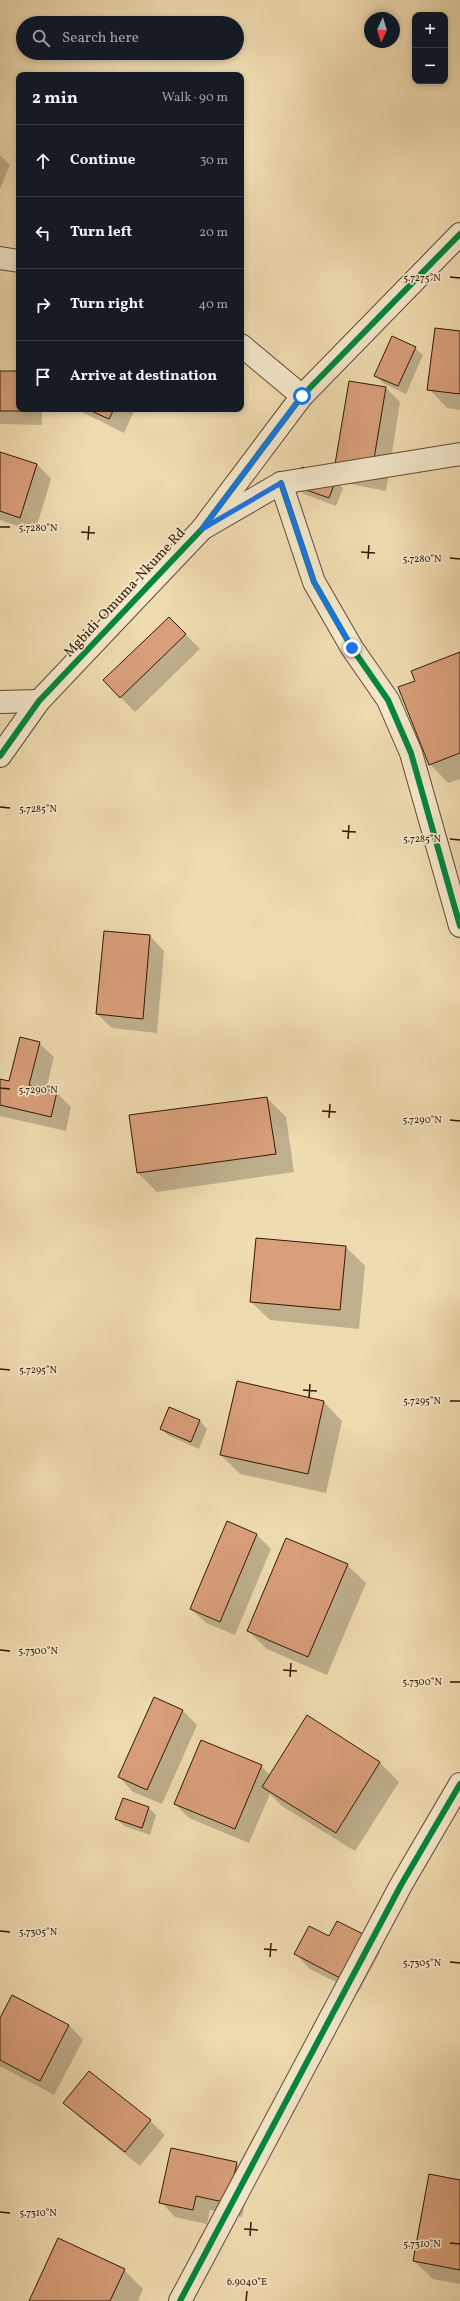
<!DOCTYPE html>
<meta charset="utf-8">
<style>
:root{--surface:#171b24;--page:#20242c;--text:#f1f3f6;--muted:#9ea1a6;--line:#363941}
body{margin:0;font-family:Vollkorn,serif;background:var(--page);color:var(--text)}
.controls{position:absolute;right:12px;top:12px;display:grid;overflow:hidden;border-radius:8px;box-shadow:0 2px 6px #0003}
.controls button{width:36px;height:36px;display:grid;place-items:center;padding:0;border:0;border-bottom:1px solid var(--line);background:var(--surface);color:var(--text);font:20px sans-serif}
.compass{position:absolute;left:364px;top:12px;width:36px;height:36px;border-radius:50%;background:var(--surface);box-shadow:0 2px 6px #0003;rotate:184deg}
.stop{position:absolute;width:12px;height:12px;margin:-9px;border:3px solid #1a73e8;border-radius:50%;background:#fff}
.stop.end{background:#1a73e8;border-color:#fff;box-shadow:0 1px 4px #0008}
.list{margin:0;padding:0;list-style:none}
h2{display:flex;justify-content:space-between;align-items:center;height:52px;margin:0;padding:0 16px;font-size:17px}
h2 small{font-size:13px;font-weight:400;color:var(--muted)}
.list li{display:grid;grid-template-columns:26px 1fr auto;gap:12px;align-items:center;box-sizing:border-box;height:72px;padding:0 16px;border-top:1px solid var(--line)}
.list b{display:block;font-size:15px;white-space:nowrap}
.list em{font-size:13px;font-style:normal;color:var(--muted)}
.icon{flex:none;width:22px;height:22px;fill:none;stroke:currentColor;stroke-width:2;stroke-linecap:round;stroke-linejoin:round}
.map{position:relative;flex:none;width:460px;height:2301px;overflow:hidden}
.search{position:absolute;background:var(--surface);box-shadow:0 2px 6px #0003;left:16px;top:16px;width:228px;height:44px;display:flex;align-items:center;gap:10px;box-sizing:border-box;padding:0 14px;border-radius:22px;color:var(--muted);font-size:15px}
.panel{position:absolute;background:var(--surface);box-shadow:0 2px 6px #0003;left:16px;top:72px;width:228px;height:340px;border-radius:8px}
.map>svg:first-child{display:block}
</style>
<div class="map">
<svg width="460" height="2301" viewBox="0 0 460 2301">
<rect width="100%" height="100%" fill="#efdbb0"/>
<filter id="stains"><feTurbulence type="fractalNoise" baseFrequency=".005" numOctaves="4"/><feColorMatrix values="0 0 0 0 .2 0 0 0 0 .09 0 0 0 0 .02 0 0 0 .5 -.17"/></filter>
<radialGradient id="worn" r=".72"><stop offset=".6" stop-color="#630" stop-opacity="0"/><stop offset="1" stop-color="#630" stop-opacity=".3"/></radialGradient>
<!-- shadow -->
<g fill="#0003">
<path d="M0,155L10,165L0,189Z"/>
<path d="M460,332V410L447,408L429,389Z"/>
<path d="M415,348L423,355L406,394L383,383L376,376Z"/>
<path d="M0,372H19V409H42V425L0,424Z"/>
<path d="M386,388L400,402L386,491L350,484L335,470Z"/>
<path d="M76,409H135L124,433Z"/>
<path d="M0,453L37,464L51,479L35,532L0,520Z"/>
<path d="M335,481L343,488L336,506L304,494L296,486Z"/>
<path d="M169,618L200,649L135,712L120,697Z"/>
<path d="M460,653V779L448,783L430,764Z"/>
<path d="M150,936L164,951L157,1033L112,1028L97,1014Z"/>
<path d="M39,1043L54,1057L46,1090L57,1093L71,1107L66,1131L0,1116V1080L10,1082Z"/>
<path d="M267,1098L286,1117L294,1172L157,1192L138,1173Z"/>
<path d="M346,1247L365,1266L359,1329L270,1320L251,1302Z"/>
<path d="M324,1402L342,1421L326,1493L240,1474L221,1455Z"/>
<path d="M200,1421L207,1429L199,1449L169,1436L161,1429Z"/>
<path d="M228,1522L257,1535L271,1549L235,1635L206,1623L191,1609Z"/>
<path d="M347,1565L366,1583L327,1675L267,1649L248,1631Z"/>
<path d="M154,1699L183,1711L197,1725L162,1804L133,1792L119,1777Z"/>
<path d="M307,1717L380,1763L399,1782L355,1851L282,1806L270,1794L249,1843L189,1818L175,1804L261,1766L270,1775Z"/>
<path d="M148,1807L156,1815L150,1835L124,1826L117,1819Z"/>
<path d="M329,1937H366L380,1952L358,1993L310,1969L296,1954Z"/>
<path d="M12,1996L69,2025L83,2040L54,2095L0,2066V2020Z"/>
<path d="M89,2072L150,2121L165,2135L140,2166L79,2117L65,2103Z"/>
<path d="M236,2163L251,2177L242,2217L210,2210L207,2224L175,2217L161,2202Z"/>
<path d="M460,2181V2284L433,2279L414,2261Z"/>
<path d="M124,2270L143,2289L138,2301H30Z"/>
</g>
<!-- building -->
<g fill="#d89f7a" stroke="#331806">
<path d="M435,328L460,331V394L427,390Z"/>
<path d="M392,336L416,347L398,386L374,376Z"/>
<path d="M0,371H19V409H28V411H0Z"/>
<path d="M349,381L386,387L371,477L334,470Z"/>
<path d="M87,409H114L109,419Z"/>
<path d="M0,452L37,464L20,518L0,511Z"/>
<path d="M302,467L336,480L329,498L295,486Z"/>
<path d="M169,617L186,634L120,698L103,680Z"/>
<path d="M460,652V753L429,765L398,687L415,681L411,671Z"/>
<path d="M104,931L150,935L143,1019L96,1014Z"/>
<path d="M20,1037L40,1042L29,1085L57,1092L51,1117L0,1105V1079L9,1081Z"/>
<path d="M267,1097L276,1154L137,1173L129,1115Z"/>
<path d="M256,1238L346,1246L340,1310L250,1302Z"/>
<path d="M237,1381L324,1401L308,1474L220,1455Z"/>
<path d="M169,1407L200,1420L191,1442L160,1429Z"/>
<path d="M227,1521L257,1534L220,1622L190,1609Z"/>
<path d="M286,1538L348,1564L308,1657L247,1631Z"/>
<path d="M154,1697L183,1710L147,1790L118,1777Z"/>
<path d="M307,1715L380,1762L336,1833L262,1787Z"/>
<path d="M201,1740L262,1765L235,1829L174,1804Z"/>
<path d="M123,1798L149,1807L142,1828L115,1819Z"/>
<path d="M337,1921L367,1936L344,1980L294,1954L309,1926L329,1936Z"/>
<path d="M12,1995L69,2025L40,2081L0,2060V2018Z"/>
<path d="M89,2071L151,2120L125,2152L63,2103Z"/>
<path d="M171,2148L237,2162L228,2203L196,2196L193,2210L159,2203Z"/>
<path d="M429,2174L460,2180V2270L413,2261Z"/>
<path d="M58,2238L125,2269L110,2301H29Z"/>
</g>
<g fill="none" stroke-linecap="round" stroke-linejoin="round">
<!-- minor casing -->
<g stroke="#624930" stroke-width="24">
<g id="minor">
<path d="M0,258L19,261"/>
<path d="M241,345L302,396"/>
<path d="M281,483L314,582L352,648L388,700L411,753L460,926"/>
<path d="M202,529L281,483L460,454"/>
<path d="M0,702L39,701"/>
<path d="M180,2301L401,1885L460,1784"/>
</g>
</g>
<!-- tertiary casing -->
<g stroke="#624930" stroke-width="24">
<path id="tertiary" d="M0,756L39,701L202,529L302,396L460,234"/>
</g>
<!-- minor -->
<use href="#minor" stroke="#f5e8cc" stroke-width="22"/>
<!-- tertiary -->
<use href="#tertiary" stroke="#f5e8cc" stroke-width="22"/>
<!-- cycleway casing -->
<g stroke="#f5e8cc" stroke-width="8">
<g id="cycleway">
<path d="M281,483L314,582L352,648L388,700L411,753L460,926"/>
<path d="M0,756L39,701L202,529L302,396L460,234"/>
<path d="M180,2301L401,1885L460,1784"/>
</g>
</g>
<!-- cycleway -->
<use href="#cycleway" stroke="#00873e" stroke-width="6"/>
</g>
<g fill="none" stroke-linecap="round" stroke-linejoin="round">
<!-- route -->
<path stroke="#1a73e8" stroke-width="5" d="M302,396L202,529L281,483L314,582L352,648"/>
</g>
<!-- ticks -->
<path fill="none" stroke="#331806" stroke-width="1.5" d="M450,277L460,278M0,527H10M81,532L95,533M88,540L89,526M361,552L375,553M450,558L460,559M368,559L369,545M0,807L10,808M342,831L356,832M348,839L349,825M450,839L460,840M0,1088L10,1089M322,1111L336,1112M329,1118L330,1104M450,1120L460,1121M0,1369L10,1370M303,1390L317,1391M309,1398L310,1384M450,1401H460M0,1650L10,1651M283,1670L297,1671M290,1677L291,1663M450,1682H460M0,1931L10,1932M264,1949L277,1950M270,1957L271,1943M450,1962L460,1963M0,2212L10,2213M244,2229L258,2230M250,2236L251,2222M450,2243L460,2244M246,2301L247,2291"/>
<g text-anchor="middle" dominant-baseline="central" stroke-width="3.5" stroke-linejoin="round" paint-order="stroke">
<!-- street labels -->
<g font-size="14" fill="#331806" stroke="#f5e8cc">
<text transform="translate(125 593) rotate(-47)">Mgbidi-Omuma-Nkume Rd</text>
</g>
</g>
<g font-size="10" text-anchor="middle" fill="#331806" stroke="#f5e8cc" stroke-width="3.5" stroke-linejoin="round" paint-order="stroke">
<text x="422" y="281">5.7275°N</text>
<text x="38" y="531">5.7280°N</text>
<text x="422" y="562">5.7280°N</text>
<text x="38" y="812">5.7285°N</text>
<text x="422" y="842">5.7285°N</text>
<text x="38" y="1093">5.7290°N</text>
<text x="422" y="1123">5.7290°N</text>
<text x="38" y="1373">5.7295°N</text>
<text x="422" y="1404">5.7295°N</text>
<text x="38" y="1654">5.7300°N</text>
<text x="422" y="1685">5.7300°N</text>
<text x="38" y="1935">5.7305°N</text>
<text x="422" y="1966">5.7305°N</text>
<text x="38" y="2216">5.7310°N</text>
<text x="422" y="2247">5.7310°N</text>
<text x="247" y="2285">6.9040°E</text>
</g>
<rect width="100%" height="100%" filter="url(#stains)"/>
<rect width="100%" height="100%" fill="url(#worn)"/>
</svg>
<div class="controls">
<button>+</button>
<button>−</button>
</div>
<svg class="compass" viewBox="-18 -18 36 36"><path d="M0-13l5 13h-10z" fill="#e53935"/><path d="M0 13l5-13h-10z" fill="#9ea1a6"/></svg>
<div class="stop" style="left:302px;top:396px"></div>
<div class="stop end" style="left:352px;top:648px"></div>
<div class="search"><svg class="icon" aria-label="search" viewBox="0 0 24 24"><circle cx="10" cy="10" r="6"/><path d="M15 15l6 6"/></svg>Search here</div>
<section class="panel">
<h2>2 min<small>Walk · 90 m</small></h2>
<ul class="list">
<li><svg class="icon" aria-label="ahead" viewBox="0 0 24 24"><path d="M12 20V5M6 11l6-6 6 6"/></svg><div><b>Continue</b></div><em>30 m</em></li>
<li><svg class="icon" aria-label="left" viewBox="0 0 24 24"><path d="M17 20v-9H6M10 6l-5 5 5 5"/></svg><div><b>Turn left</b></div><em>20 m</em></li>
<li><svg class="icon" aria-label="right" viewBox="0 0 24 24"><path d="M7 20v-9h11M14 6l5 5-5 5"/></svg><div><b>Turn right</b></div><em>40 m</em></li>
<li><svg class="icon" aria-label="arrive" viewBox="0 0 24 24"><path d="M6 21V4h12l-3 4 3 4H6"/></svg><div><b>Arrive at destination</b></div></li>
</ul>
</section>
</div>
